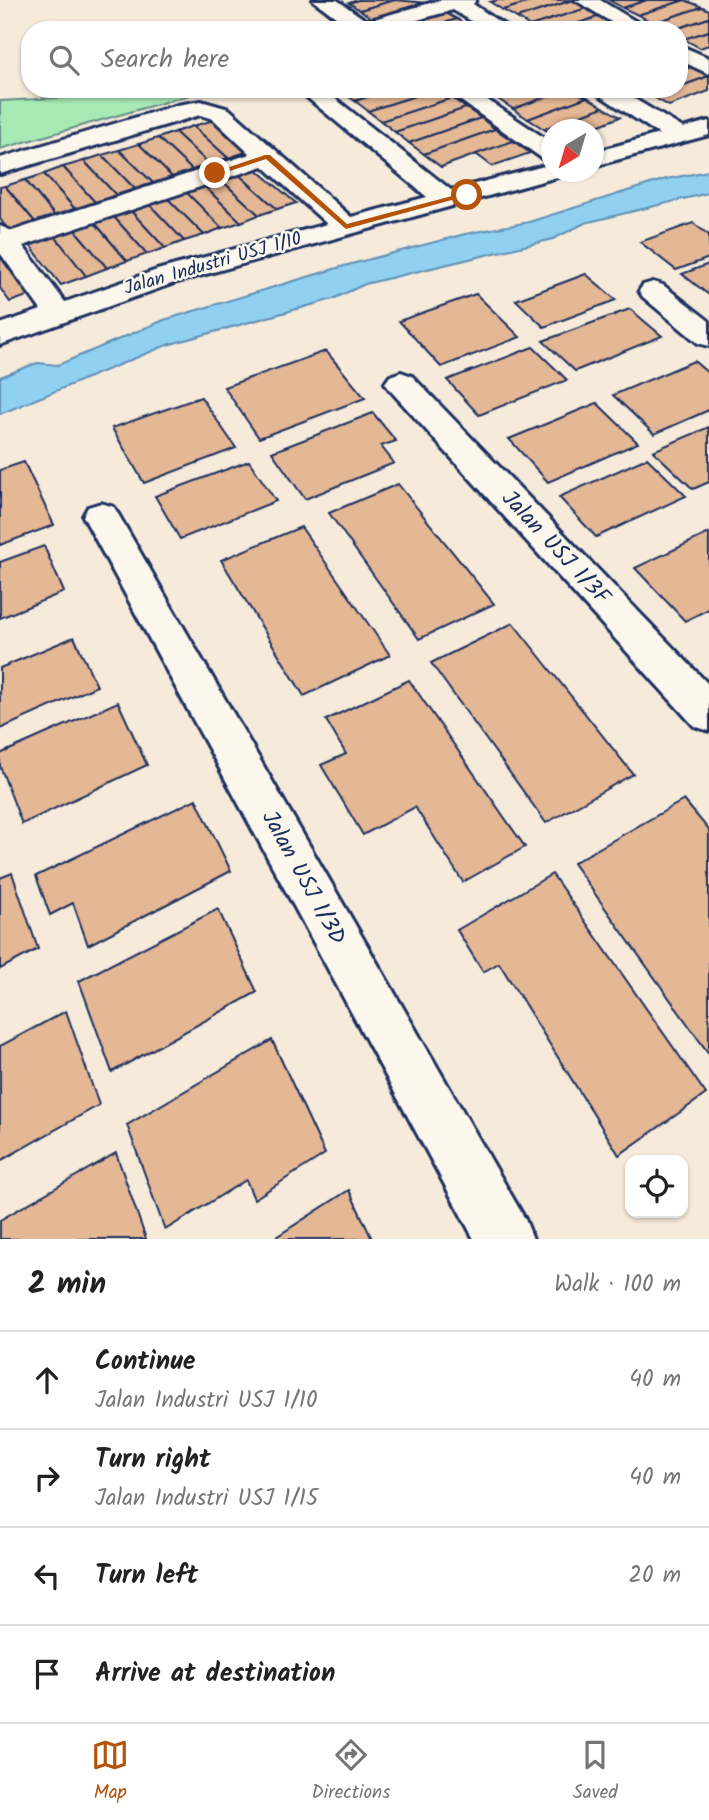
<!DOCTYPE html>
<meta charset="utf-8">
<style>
:root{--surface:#fff;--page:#f6f6f6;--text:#222;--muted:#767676;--line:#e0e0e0;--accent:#b45309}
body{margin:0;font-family:Kalam,sans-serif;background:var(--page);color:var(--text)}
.controls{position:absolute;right:21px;bottom:21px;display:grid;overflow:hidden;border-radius:14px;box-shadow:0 2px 5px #0004}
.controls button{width:63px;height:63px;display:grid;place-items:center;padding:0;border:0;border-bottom:2px solid var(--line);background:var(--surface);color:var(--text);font:35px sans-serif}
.compass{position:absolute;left:541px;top:119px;width:63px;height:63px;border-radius:50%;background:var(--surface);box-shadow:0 2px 5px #0004;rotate:218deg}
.stop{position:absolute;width:21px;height:21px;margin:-16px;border:5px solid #b45309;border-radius:50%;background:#fff}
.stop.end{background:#b45309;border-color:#fff;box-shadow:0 2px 7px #0008}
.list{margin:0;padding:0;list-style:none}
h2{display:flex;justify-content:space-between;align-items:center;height:91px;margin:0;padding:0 28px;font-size:30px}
h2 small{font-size:23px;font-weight:400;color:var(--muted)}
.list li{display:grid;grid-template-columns:46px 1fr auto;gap:21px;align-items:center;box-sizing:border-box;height:98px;padding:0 28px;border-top:2px solid var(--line)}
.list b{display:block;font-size:26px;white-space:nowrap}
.list p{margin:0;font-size:23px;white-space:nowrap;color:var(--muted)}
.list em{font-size:23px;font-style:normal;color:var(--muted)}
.icon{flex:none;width:38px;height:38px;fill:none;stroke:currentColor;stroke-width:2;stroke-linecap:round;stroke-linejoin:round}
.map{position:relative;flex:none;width:709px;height:1239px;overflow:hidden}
.search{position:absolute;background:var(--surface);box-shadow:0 2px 5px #0004;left:21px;right:21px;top:21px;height:77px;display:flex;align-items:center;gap:18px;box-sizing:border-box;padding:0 24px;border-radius:28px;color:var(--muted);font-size:26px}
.sheet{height:483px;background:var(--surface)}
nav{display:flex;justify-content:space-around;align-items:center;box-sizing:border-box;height:98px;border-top:2px solid var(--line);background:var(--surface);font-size:19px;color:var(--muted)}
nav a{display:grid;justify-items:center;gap:4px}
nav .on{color:var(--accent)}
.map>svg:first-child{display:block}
</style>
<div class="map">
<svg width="709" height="1239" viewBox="0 0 709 1239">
<rect width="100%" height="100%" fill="#f6eadb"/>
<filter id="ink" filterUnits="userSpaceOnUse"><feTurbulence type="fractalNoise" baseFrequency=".0143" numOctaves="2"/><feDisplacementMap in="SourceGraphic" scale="14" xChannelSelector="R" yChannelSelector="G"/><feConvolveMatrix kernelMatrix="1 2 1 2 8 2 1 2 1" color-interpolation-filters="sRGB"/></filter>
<g filter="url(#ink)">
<!-- green -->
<path fill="#a8eab3" stroke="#628c88" stroke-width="2" d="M207,90L0,149V101Z"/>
<!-- water -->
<path fill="#90d0f1" stroke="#6190b6" stroke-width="2" d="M709,171V193L704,194L585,223L553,239L365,284L333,299L167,345L0,414V377L37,363L58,365L164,320L344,266L465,234L529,222L666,179Z"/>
<!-- building -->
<g fill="#e4b795" stroke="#1b2f5e" stroke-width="2">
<path d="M358,0H395L360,10L349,3Z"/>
<path d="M395,0L428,3L373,19L360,10Z"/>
<path d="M498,0H537L503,10L490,2Z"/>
<path d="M537,0H573L517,18L503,10Z"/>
<path d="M573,0L587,8L530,26L517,18Z"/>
<path d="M609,0H647L623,8Z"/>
<path d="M647,0H685L638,15L623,8Z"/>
<path d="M685,0L702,7L653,23L638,15Z"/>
<path d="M702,7L709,10V18L673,30L653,23Z"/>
<path d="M587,8L601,16L557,30H537L530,26Z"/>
<path d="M444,12L457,19L423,30L389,29Z"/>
<path d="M601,16L616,24L597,30H557Z"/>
<path d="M709,18V31L684,39L679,37V30H673Z"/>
<path d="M457,19L470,28L423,30Z"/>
<path d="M709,31V45L700,48L684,39Z"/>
<path d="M694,66L709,76L679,87V71Z"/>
<path d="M709,76V91L669,106L652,96L679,89V87Z"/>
<path d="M350,89H393L355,101L342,92Z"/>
<path d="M393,89H437L368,111L355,101Z"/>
<path d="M437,89L452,98L381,121L368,111Z"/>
<path d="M483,89H525L498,99Z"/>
<path d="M525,89H568L513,109L498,99Z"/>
<path d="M568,89L587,97L528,119L513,109Z"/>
<path d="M639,89H672L652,96Z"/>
<path d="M587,97L603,107L544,129L528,119Z"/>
<path d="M452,98L466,108L395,132L381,121Z"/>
<path d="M603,107L620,117L587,130H552V134L544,129Z"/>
<path d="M466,108L481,118L409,143L395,132Z"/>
<path d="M481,118L495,129L424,154L409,143Z"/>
<path d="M214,120L249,151L228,158L193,126Z"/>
<path d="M193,126L228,158L209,164L175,132Z"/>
<path d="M495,129L513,141L441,167L424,154Z"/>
<path d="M175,132L209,164L192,170L158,138Z"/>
<path d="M158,138L192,170L172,177L139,144Z"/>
<path d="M513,141L530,153L492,166L476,154Z"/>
<path d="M139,144L172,177L153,183L119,150Z"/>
<path d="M119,150L153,183L135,189L102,155Z"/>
<path d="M102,155L135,189L116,195L84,161Z"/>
<path d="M84,161L116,195L95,202L63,167Z"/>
<path d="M63,167L95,202L75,209L44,174Z"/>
<path d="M255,168L296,203L277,209L238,174Z"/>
<path d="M44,174L75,209L55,216L25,180Z"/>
<path d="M238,174L277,209L259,215L220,179Z"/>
<path d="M220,179L259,215L241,222L203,185Z"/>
<path d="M25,180L55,216L35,222L5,186Z"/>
<path d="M203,185L241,222L222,228L185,191Z"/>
<path d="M5,186L35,222L9,231L0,219V187Z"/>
<path d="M185,191L222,228L204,235L167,198Z"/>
<path d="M167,198L204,235L184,241L149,204Z"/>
<path d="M149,204L184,241L165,248L130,210Z"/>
<path d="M130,210L165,248L147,254L113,216Z"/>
<path d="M113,216L147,254L127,261L94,222Z"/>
<path d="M94,222L127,261L107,268L74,229Z"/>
<path d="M693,223L709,235V258L676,270L640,242Z"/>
<path d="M74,229L107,268L86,276L54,235Z"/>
<path d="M54,235L86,276L61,285L29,244Z"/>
<path d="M0,253L33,294L10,302L0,288Z"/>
<path d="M709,264V295L682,274Z"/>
<path d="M586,274L616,300L544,327L516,300Z"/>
<path d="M476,294L520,337L441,367L399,321Z"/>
<path d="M630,309L662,336L575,371L543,341Z"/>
<path d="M533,347L567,380L479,415L447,380Z"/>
<path d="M326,351L365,398L259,438L224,387Z"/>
<path d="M694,361L709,374V410L654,434L613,395Z"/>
<path d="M201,397L236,448L144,483L112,428Z"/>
<path d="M597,403L638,443L548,482L509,439Z"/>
<path d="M373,413L396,441L381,446L394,463L305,499L272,452Z"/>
<path d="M709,427V482L693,489L653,451Z"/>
<path d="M647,458L686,496L596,537L559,497Z"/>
<path d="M249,461L276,501L180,539L155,496Z"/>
<path d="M24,462L54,525L0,545V470Z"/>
<path d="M398,484L494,604L419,639L329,513Z"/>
<path d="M301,527L390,655L304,696L221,560Z"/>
<path d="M709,533V609L685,621L635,568Z"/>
<path d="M44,546L64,592L0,618V562Z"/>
<path d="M513,623L633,774L546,823L431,663Z"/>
<path d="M74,637L97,686L0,729V668Z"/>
<path d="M409,680L525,847L463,882L415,807L363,835L321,765L346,754L326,720Z"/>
<path d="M118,702L147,765L22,824L0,766V754Z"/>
<path d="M196,799L231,871L88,945L73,903L50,915L36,876Z"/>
<path d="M684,800L709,830V1054L573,863Z"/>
<path d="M12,873L38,949L0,969V878Z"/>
<path d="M552,874L706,1094L619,1155L499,963L483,972L457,930Z"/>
<path d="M218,909L257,992L112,1072L79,981Z"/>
<path d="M66,1011L99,1105L0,1161V1046Z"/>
<path d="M272,1040L325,1154L254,1199L246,1180L165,1230L127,1125Z"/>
<path d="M116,1153L146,1239H0V1220Z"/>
<path d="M349,1190L372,1239H273Z"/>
</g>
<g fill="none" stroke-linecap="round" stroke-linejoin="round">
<!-- minor casing -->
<g stroke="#1b2f5e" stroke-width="6">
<g id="minor">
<path d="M313,0H337L367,21L441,0H476L473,4L511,30H486L453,10L382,30H353Z"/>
<path d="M575,0H600L650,30H624Z"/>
<path d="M679,45L709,58V74L679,60Z"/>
<path d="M297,89H323L451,190L552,164V172H564L561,176L177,282L0,345V324L41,310L0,253V226L12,231L250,154L213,119L200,115L0,174V158L177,105L201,101L229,109L351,217L427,197ZM263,166L327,224L157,270L65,302L23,246Z"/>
<path d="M444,89H471L552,143V161L543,159Z"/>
<path d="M590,89H618L683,128L709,121V135L594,166V152L659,134Z"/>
<path d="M653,282L663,285L709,321V346L698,343L643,297L639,291L643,285Z"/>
<path d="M401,372L412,376L709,685V731L694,726L390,390L385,383L390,376Z"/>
<path d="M101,503L114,507L525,1219L533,1239H474L83,516L88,507Z"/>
</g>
</g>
<!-- minor -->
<use href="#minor" fill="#fbf7ec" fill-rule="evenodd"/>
</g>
</g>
<!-- route -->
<path fill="#b45309" d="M265,155H270L347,224L467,192L470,195L346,229L266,159L218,175L212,173Z"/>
<g text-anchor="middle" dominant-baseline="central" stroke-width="5" stroke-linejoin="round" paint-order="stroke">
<!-- far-street labels -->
<g font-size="19" fill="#1b2f5e" stroke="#fbf7ec">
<text transform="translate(213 264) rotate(-16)">Jalan Industri USJ 1/10</text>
</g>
<!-- street labels -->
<g font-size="23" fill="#1b2f5e" stroke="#fbf7ec">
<text transform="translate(555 548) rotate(47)">Jalan USJ 1/3F</text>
<text transform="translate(303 878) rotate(61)">Jalan USJ 1/3D</text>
</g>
</g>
</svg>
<div class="controls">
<button><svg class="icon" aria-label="locate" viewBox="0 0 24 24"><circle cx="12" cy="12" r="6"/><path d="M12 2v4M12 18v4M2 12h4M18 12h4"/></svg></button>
</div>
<svg class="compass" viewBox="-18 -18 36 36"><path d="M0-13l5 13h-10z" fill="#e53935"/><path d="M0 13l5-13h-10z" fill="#767676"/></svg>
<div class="stop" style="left:467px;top:195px"></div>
<div class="stop end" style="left:215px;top:173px"></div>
<div class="search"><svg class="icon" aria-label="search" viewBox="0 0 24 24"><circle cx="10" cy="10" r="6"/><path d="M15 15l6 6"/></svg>Search here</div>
</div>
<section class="sheet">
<h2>2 min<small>Walk · 100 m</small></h2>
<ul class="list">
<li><svg class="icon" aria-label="ahead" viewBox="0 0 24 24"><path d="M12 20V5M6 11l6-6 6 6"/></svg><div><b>Continue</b><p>Jalan Industri USJ 1/10</p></div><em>40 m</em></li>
<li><svg class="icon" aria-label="right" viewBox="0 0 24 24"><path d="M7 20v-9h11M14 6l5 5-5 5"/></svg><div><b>Turn right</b><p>Jalan Industri USJ 1/15</p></div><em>40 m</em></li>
<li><svg class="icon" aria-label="left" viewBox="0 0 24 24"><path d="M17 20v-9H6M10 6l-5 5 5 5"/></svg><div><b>Turn left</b></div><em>20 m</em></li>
<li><svg class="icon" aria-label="arrive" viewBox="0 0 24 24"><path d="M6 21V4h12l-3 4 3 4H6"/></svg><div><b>Arrive at destination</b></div></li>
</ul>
</section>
<nav>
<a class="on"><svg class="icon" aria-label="map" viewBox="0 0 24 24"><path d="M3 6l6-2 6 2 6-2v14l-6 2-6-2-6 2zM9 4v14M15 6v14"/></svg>Map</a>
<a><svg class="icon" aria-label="directions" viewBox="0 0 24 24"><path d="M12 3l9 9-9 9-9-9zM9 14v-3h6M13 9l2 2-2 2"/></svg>Directions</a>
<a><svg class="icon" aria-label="saved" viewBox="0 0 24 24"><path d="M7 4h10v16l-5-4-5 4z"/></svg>Saved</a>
</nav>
